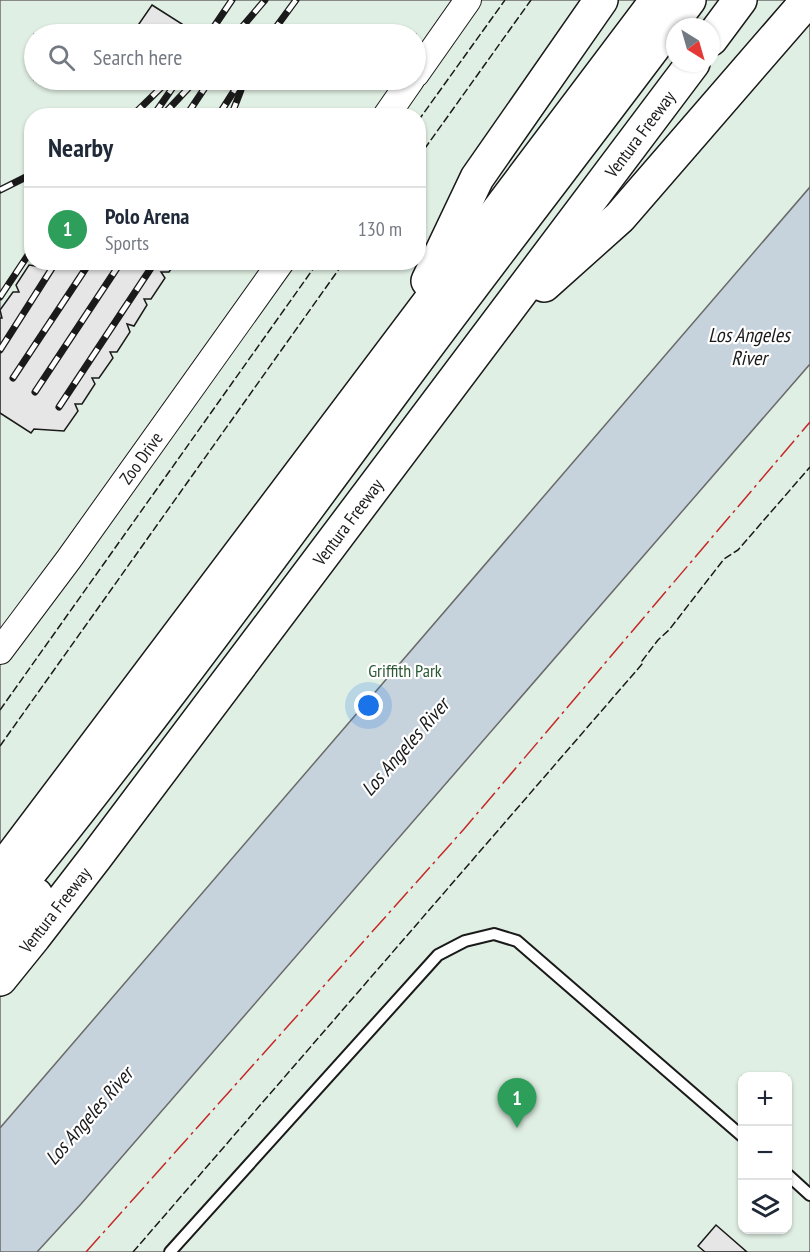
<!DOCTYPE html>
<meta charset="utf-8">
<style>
:root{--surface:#fff;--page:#f2f2f3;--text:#1f2937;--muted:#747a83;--line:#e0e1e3;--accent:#c62828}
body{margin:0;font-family:"PT Sans Narrow",sans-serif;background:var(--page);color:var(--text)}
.controls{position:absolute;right:18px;bottom:18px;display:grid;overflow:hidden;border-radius:12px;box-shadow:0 2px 4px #0004}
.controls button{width:54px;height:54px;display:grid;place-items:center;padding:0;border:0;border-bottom:2px solid var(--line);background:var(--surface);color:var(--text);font:30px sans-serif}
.compass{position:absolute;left:666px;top:18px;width:54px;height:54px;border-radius:50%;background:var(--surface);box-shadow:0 2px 4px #0004;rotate:143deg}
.you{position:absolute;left:369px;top:706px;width:21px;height:21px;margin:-15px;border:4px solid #fff;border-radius:50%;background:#1a73e8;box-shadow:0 0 0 9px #1a73e833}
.badge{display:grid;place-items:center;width:39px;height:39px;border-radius:50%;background:var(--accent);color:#fff;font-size:20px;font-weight:700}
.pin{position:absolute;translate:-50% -50px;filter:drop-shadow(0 2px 3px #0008)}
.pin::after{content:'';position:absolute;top:32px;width:21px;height:18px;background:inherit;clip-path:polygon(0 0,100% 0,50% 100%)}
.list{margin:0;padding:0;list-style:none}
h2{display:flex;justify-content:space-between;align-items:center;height:78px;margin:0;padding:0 24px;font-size:26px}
h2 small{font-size:20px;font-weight:400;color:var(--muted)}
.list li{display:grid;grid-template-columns:39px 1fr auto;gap:18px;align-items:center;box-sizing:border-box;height:84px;padding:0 24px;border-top:2px solid var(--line)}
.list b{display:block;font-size:22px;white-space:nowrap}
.list p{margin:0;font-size:20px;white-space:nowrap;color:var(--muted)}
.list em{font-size:20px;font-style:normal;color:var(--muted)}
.icon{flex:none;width:33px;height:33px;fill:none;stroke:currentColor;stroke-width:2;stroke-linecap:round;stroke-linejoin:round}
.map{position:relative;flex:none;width:810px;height:1252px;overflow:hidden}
.search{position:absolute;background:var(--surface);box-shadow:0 2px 4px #0004;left:24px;top:24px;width:402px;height:66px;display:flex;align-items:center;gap:15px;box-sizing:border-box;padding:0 21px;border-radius:33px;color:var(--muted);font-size:22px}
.panel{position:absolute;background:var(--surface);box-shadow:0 2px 4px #0004;left:24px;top:108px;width:402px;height:162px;border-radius:24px}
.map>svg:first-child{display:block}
</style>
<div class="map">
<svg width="810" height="1252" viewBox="0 0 810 1252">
<rect width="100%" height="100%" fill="#fff"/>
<!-- green -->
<path fill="#e0efe3" stroke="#6a6a6a" stroke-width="1.5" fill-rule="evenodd" d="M0,0H810V1252H0ZM675,27H711V63H675ZM34,34H416V80H34ZM32,116H418V262H32ZM742,1076H788V1230H742Z"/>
<!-- water -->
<path fill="#c6d2dc" stroke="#6a6a6a" stroke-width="1.5" d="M810,187V364L81,1204L37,1252H0V1128Z"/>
<!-- building -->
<g fill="#e6e6e6" stroke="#1a1a1a" stroke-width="1.5">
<path d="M152,5L182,24L176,33L178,34H132Z"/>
<path d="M35,262H176L169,272H161L165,278L151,299H144L147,305L134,326L127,324L130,332L117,352H110L113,358L99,378H92L95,384L82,404H75L78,411L64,431L34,429L31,433L0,413V318H2L0,310L13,292H19L16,285L29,265L36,266Z"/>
<path d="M716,1225L747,1252H705L698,1246Z"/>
</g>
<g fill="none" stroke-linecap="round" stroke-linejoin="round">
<!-- service casing -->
<g stroke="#1a1a1a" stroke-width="14">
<g id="service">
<path d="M788,1175L810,1195"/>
<path d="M170,1252L438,955L465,941L494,934L517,941L742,1136"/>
</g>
</g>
<!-- tertiary casing -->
<g stroke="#1a1a1a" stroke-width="28">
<g id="tertiary">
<path d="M416,74L468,0"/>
<path d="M386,116L411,80"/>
<path d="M0,651L69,559L281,262"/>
</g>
</g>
<!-- motorway casing -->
<g stroke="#1a1a1a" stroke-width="36">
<g id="motorway">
<path d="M711,39L740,0"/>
<path d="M428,281L477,178L601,0"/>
<path d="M544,285L620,217L808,0"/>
<path d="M0,872L657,0"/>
<path d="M0,909C139,739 268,561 399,384C494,255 593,129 689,0"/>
<path d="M0,941L36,895"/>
<path d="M0,979L34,937L95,858L693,63"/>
</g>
</g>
<!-- service -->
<use href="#service" stroke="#fff" stroke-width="10"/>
<!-- tertiary -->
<use href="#tertiary" stroke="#fff" stroke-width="26"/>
<!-- motorway -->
<use href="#motorway" stroke="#fff" stroke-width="33"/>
<!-- rail casing -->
<g stroke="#1a1a1a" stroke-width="7">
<g id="rail">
<path d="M209,34L232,0"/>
<path d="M236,34L265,0"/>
<path d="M271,34L296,0"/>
<path d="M132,116L169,80"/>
<path d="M153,116L178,80"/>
<path d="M162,116L196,80"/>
<path d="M186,116L210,80"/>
<path d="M218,116L241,80"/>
<path d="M231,116L241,90"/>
<path d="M0,190L32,174"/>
<path d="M0,297L32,249"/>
<path d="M0,350L56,262"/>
<path d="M13,378L90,262"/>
<path d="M35,392L121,262"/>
<path d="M59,407L155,262"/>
</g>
</g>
<!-- rail -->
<use href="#rail" stroke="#fff" stroke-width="4.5" stroke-dasharray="14" stroke-linecap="butt"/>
<!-- fence -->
<g stroke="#1a1a1a" stroke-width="1.5" stroke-dasharray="8 3" stroke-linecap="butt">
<path d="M418,121L505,0"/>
<path d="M418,158L531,0"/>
<path d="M0,710L318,262"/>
<path d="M0,746L344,262"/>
<path d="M133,1252L643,663L642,661L658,640L669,630L724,559L738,550L810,467"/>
</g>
<!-- power -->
<path stroke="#c62828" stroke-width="1.5" stroke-dasharray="21 4.5 3 4.5" stroke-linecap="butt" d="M86,1252L464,829L810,422"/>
</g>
<g text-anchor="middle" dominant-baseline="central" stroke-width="4.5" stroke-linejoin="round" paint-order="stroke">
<!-- street labels -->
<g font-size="18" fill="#1a1a1a" stroke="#fff">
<text transform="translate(640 134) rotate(-53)">Ventura Freeway</text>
<text transform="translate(141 458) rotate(-54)">Zoo Drive</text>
<text transform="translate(348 522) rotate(-53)">Ventura Freeway</text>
<text transform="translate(55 910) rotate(-52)">Ventura Freeway</text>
</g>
<!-- park labels -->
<g font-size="18" fill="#2b5a34" stroke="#fff">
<text x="405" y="670">Griffith Park</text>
</g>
<!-- water labels -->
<g font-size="20" font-style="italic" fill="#1a1a1a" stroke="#fff">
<text x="749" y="335">Los Angeles<tspan x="749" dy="23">River</tspan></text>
<text transform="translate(405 747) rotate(-49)">Los Angeles River</text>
<text transform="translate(89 1116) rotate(-49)">Los Angeles River</text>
</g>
</g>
</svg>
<div class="controls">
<button>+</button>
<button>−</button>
<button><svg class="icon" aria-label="layers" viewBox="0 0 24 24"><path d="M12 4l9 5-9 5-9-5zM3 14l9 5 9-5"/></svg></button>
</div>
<svg class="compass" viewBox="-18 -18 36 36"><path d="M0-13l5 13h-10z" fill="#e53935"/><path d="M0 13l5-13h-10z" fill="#747a83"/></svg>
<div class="you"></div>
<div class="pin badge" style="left:517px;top:1128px;background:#2e9e5b">1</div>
<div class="search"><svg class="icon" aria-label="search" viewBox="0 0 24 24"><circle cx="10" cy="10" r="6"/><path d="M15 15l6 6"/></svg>Search here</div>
<section class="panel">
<h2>Nearby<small></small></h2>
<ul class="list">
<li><span class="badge" style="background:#2e9e5b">1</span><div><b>Polo Arena</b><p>Sports</p></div><em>130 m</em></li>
</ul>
</section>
</div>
